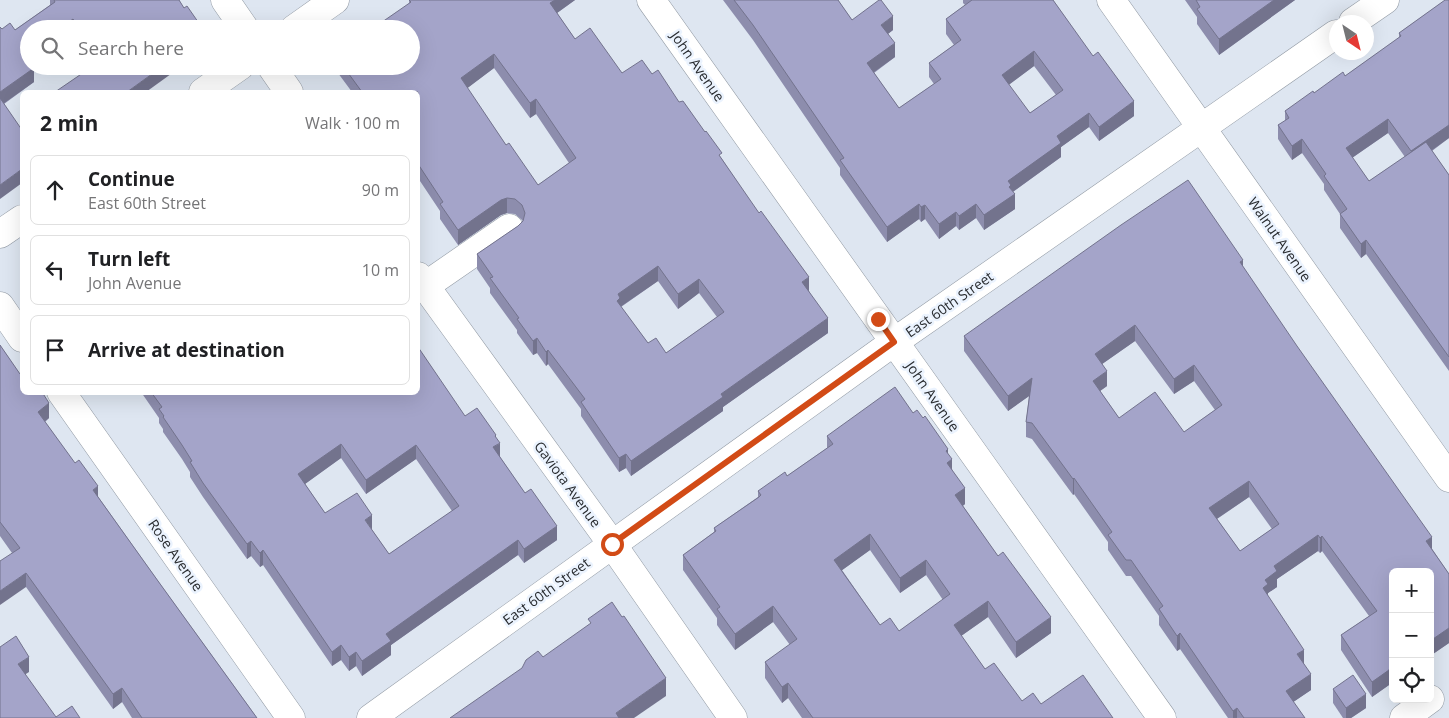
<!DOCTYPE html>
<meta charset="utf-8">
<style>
:root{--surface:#fff;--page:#f6f6f6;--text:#202124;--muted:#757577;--line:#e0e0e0}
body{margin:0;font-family:"Open Sans",sans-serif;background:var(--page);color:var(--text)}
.controls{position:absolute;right:15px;bottom:15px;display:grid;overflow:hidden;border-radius:8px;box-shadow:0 5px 20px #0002}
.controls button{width:45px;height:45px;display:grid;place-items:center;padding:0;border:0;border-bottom:1px solid var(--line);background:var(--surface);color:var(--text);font:25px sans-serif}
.compass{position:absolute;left:1329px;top:15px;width:45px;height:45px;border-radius:50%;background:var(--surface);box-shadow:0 5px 20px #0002;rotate:145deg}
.stop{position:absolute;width:15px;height:15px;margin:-11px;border:4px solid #d24b16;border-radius:50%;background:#fff}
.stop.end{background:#d24b16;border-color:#fff;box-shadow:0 1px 5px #0008}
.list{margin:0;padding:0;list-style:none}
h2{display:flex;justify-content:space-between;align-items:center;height:65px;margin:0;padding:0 20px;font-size:21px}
h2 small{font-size:16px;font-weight:400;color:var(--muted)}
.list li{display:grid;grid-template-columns:32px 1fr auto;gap:15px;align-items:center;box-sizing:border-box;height:70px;margin:0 10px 10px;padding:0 10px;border:1px solid var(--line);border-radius:8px}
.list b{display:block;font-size:19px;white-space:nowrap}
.list p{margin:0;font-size:16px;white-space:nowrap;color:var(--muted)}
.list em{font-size:16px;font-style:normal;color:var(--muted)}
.icon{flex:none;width:28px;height:28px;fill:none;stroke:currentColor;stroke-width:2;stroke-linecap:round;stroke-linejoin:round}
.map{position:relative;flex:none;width:1449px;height:718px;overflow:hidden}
.search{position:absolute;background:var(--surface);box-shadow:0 5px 20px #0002;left:20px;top:20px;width:400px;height:55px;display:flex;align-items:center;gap:12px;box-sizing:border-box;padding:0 18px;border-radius:28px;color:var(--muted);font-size:19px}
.panel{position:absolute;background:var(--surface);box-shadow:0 5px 20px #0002;left:20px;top:90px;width:400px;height:305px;border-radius:8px}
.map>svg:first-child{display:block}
</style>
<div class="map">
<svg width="1449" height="718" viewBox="0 0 1449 718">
<rect width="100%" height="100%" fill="#dee6f1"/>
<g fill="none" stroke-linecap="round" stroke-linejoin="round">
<!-- minor casing -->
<g stroke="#929aa4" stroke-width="29">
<g id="minor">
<path d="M225,0L245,29"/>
<path d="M651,0L1162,718"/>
<path d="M1111,0L1449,478"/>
<path d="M1353,22L1385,0"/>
<path d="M294,29L335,0"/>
<path d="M271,66L289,92"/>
<path d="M203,92L240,66"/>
<path d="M0,234L22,219"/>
<path d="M418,276L612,544L733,718"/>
<path d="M425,286L509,228"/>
<path d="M0,306L22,338"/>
<path d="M61,392L291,718"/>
<path d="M371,718L894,342L1336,34"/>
<path d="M1404,718L1430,699"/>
</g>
</g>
<!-- minor -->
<use href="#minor" stroke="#fff" stroke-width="28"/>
</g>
<!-- wall -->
<g fill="#8d8dad" fill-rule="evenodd">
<path d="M50,0H179L184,8L203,29H29V66L34,82L4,104L2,29L15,30L50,5Z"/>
<path d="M409,0H575L557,13L575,39L622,73L652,74L679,102L722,159L809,291L828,333L723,407V411L631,476L626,468L619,472L581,416V409L548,364L546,366L537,353L533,355L517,333V330L490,293V288L477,269V254L518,226L523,221L522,220L515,214L507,213L501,215L458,245L440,219V211L418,178V92H352L335,69V66H411ZM494,68L530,118L536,114L569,163L538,185L506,145L467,88ZM658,281L678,309L699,293L717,317L666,353L648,343L621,307Z"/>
<path d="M723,0H838L852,20L893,30L888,34L895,57L874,73L899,108L934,84L929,77V63L954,45L946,34V19L965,5L963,3V0H1053L1134,116L1099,141L1089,127L1061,147V157L1013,192L1015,209L984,230L976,218L959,230L956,226L939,239L925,219L921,222L919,219L887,242L840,175V168L753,40ZM1034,66L1056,95L1030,113L1008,85Z"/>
<path d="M1185,0H1295L1219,55L1197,24V17Z"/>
<path d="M1444,0H1449V138L1432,151L1449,175V371L1366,254L1361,258L1340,228V214L1324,190V184L1302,153L1292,160L1278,139V125L1285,121V111L1314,93L1345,76L1399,38V33L1444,1ZM1388,133L1405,157L1369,181L1352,158Z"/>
<path d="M1243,267L1449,574V643L1430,656V572H1393V675L1389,685L1372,697L1341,650V635L1369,616L1322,551L1320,553L1318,551L1277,579V587L1268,593V596L1304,665L1311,690L1293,702L1305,718H1228L1180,649L1177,651L1159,625V616L1131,576H1126L1108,550V542L1074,494L1073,495L1032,439L1026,437V422L1029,396L1008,411L964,351V336ZM1135,341L1174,394L1194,381L1215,410L1184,432L1119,418L1100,391L1107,386L1102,364ZM1249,497L1272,529L1240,551L1217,519Z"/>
<path d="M0,345L49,418L45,422L158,581L257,718H132L122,702L113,709L26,587L12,553L0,536Z"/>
<path d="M141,392H418L465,416L496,438L500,457L557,540L524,563L518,555L391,645V655L362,676L356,666L349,671L341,660L332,666L263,565L260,567L251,556L247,559L203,497L190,477V472L182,459L163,432V429L159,423V418ZM341,458L366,494L416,459L452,511L389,554L372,530L325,513L305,484Z"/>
<path d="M913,413L948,454L952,469L965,504L963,506L1051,633L1016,658L988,617L961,636L985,669L1022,701L1113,718H802L788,698L782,703L765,678V662L790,645L773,622L735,650L717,625V618L683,570V555L714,532V528L758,497V491L787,476L827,448V436ZM870,550L900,593L926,575L943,600L899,631L880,625L842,570Z"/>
<path d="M1333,689L1366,708L1351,718H1343L1333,703Z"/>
</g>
<!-- shaded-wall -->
<g fill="#73738d">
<path d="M555,0H575L550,18V3Z"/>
<path d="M1274,0H1295L1219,55V39Z"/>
<path d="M893,16V30L881,39V25Z"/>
<path d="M73,19V29H59Z"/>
<path d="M895,43V57L867,77V63Z"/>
<path d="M29,50V64L24,54Z"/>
<path d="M1034,51V66L1002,90V75Z"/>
<path d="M494,54V68L461,93V78Z"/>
<path d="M163,66H182L146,92H127Z"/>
<path d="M34,68V82L0,106V92Z"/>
<path d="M536,99V114L530,118V103Z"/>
<path d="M1134,101V116L1099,141V127Z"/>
<path d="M1089,113V127L1061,147V157L1011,193L1015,194V209L984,230V215L1008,181L1057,136Z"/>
<path d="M1388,119V133L1346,162V148Z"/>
<path d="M1449,125V138L1411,165V151Z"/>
<path d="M1302,139V153L1292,160V146Z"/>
<path d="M22,169V183L0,199V185Z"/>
<path d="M507,198V213L501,215L458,245V230L501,200Z"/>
<path d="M919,204V219L887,242V227Z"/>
<path d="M976,204V218L959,230V216Z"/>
<path d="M925,205V219L921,222V207Z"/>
<path d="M956,212V226L939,239V224Z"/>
<path d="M1366,240V254L1361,258V244Z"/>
<path d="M1243,260V275L1240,262Z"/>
<path d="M658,266V281L620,307L617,301L618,294Z"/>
<path d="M809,277V291L802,297V282Z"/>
<path d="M699,279V293L678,309V294Z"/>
<path d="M828,318V333L723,407V411L631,476V461L721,394Z"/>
<path d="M1135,325V341L1095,369V354Z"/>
<path d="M537,338V353L533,355V341Z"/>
<path d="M548,350V364L546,366V352Z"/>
<path d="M1194,365V381L1174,394V379Z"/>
<path d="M1107,371V386L1093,396V381Z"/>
<path d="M1032,378V394L1008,411V396Z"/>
<path d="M49,403V418L38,427V412Z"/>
<path d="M496,435V446L500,443V458L493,447L495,436Z"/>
<path d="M341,444V458L298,489V474Z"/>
<path d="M416,445V459L366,494V480Z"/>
<path d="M948,449V462L952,459V475L947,478L946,451Z"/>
<path d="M626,454V468L619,472V458Z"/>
<path d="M1074,478V494L1073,495V479Z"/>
<path d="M1249,481V497L1209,524V508Z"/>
<path d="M98,486V501L93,490Z"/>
<path d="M965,488V504L955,511V495Z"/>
<path d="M372,515V530L365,520Z"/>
<path d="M557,526V540L524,563V549Z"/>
<path d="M870,534V550L834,576V560Z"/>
<path d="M1318,535V551L1277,579V587L1268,593V599L1263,588L1265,580L1274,566Z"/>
<path d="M1322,536V551L1320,553V538Z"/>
<path d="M1432,537V552L1426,541Z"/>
<path d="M518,540V555L391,645V655L362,676V661L386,634Z"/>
<path d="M251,541V556L247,559V544Z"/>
<path d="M263,550V565L260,567V553Z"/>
<path d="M926,560V575L900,593V578Z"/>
<path d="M26,573V587L0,605V591Z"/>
<path d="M988,601V617L954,641V625Z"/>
<path d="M773,606V622L735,650V634Z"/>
<path d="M1051,617V633L1016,658V642Z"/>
<path d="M1449,628V643L1430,656V641Z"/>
<path d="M1180,633V649L1177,651V636Z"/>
<path d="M341,645V660L332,666V652Z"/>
<path d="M1304,650V665L1297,654Z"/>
<path d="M356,652V666L349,671V657Z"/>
<path d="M29,657V672L18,679V664Z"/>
<path d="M1393,660V675L1389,685L1372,697V682Z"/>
<path d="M1311,674V690L1286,707V691Z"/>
<path d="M666,678V696L634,718H616V713Z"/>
<path d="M788,683V698L782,703V687Z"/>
<path d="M122,688V702L113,709V694Z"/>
<path d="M1366,694V708L1351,718H1346V708Z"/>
<path d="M1237,708V718H1233V711Z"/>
</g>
<!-- building -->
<g fill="#a4a4c9" stroke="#73738d" fill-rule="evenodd">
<path d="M54,0H179L184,8L187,6L203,29H80L73,19L59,29H29V50L24,54L29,61V66H33L34,68L0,92V27L2,29L10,23L15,30L55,2Z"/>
<path d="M409,0H555L550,3L575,39L590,28L622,73L642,60L652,74L658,70L679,102L683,101L705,132L706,131L722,153L719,155L759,213L761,211L809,277L802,282L828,318L721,394L723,397L631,461L626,454L619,458L581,402L585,399L548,350L546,352L537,338L533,341L517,319L519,318L490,278L493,277L477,254L518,226L523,221L525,213L522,205L515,199L507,198L501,200L458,230L440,204L443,202L418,164V92H362L343,66H411V29H372L411,2ZM494,54L530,103L536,99L576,158L538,185L509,143L506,145L461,78ZM658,266L678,294L699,279L724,312L666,353L656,338L648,343L617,301L620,298L618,294Z"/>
<path d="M734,0H838L852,20L879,0H881L893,16L881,25L895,43L867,63L899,108L941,79L929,63L961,40L946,19L972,0H1053L1093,56L1098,52L1134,101L1099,127L1089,113L1057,136L1061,143L1008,181L1011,185L1009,187L1015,194L984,215L976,204L959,216L956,212L939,224L925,205L921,207L919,204L887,227L840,160L844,158L753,25ZM1034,51L1063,90L1030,113L1002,75Z"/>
<path d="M1196,0H1274L1219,39L1197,9L1200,7Z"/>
<path d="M1445,0H1449V125L1411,151L1388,119L1346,148L1369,181L1426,142L1449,175V357L1366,240L1361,244L1340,214L1347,209L1324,176L1326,174L1302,139L1292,146L1278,125L1289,118L1285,111L1313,91L1314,93L1343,72L1345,76L1401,36L1399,33Z"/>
<path d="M93,66H163L127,92H101L100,91L98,92H55Z"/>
<path d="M0,98L22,130V169L0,185Z"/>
<path d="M1188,180L1243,260L1240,262L1297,346L1432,537L1426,541L1449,574V628L1430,641V572H1393V660L1389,670L1372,682L1341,635L1377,611L1322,536L1320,538L1318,535L1274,566L1277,571L1265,580L1268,584L1263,588L1304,650L1297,654L1311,674L1286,691L1305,718H1244L1237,708L1233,711L1180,633L1177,636L1159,609L1163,606L1131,560H1126L1108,535L1112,532L1074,478L1073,479L1032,423L1026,422L1032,378L1008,396L964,336L1121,225ZM1135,325L1174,379L1194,365L1222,405L1184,432L1155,392L1119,418L1093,381L1107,371L1095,354ZM1249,481L1279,524L1240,551L1209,508Z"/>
<path d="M0,345L20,374L22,373V392H42L49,403L38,412L75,463L79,460L98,486L93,490L158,581L257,718H142L122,688L113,694L26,573L0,591V561L20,548L0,522Z"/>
<path d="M418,347L465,416L477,408L496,435L495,436L500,443L493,447L525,493L531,489L557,526L524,549L518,540L386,634L391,641L362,661L356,652L349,657L341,645L332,652L263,550L260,553L251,541L247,544L203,483L190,462L192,461L182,445L163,417L164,416L159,409L162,407L151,392H418ZM341,444L366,480L416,445L459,506L389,554L365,520L372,515L357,493L325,513L298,474Z"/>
<path d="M895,387L913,413L917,410L923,418L925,416L948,449L946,451L952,459L947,463L965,488L955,495L998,556L1003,552L1051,617L1016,642L988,601L954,625L985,669L994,663L1022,701L1033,693L1041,704L1083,675L1113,718H813L788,683L782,687L765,662L797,639L773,606L735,634L717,609L720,607L683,555L716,531L714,528L759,497L761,495L758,491L785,472L787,476L833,444L827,436ZM870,534L900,578L926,560L950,594L899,631L890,618L880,625L834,560Z"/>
<path d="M612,602L622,617L624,616L666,678L616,713L619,718H450L522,668L526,660L538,651L543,657L591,623L588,619Z"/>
<path d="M16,636L29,657L18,664L56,717L72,706L80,718H0V647Z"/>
<path d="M1353,675L1366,694L1346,708L1333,689Z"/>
</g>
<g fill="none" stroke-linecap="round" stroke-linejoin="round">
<!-- route -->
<path stroke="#d24b16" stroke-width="6" d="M612,544L894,342L878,319"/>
</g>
<g text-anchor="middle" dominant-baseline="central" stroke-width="5" stroke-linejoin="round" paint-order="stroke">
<!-- street labels -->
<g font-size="14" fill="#292c30" stroke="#ebf3fe">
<text transform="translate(698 66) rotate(55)">John Avenue</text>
<text transform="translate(1280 239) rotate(55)">Walnut Avenue</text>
<text transform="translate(949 304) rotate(-35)">East 60th Street</text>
<text transform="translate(933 396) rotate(55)">John Avenue</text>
<text transform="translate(568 484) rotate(54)">Gaviota Avenue</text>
<text transform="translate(176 555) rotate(55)">Rose Avenue</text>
<text transform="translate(546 591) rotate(-36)">East 60th Street</text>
</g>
</g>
</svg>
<div class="controls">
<button>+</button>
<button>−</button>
<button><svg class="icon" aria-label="locate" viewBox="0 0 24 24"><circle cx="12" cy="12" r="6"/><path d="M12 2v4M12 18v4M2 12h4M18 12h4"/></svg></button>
</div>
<svg class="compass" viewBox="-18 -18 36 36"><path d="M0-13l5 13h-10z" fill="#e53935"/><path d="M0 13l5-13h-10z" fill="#757577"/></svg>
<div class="stop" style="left:612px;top:544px"></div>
<div class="stop end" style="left:878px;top:319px"></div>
<div class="search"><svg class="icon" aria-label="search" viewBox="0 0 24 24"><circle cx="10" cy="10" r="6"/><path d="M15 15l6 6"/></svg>Search here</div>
<section class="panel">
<h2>2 min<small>Walk · 100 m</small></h2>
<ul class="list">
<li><svg class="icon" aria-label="ahead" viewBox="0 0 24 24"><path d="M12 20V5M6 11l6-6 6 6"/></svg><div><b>Continue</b><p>East 60th Street</p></div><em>90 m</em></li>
<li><svg class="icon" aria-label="left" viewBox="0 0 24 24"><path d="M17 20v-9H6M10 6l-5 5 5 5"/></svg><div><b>Turn left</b><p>John Avenue</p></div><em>10 m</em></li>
<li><svg class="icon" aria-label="arrive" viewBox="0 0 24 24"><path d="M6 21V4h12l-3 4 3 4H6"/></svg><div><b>Arrive at destination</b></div></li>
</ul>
</section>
</div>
